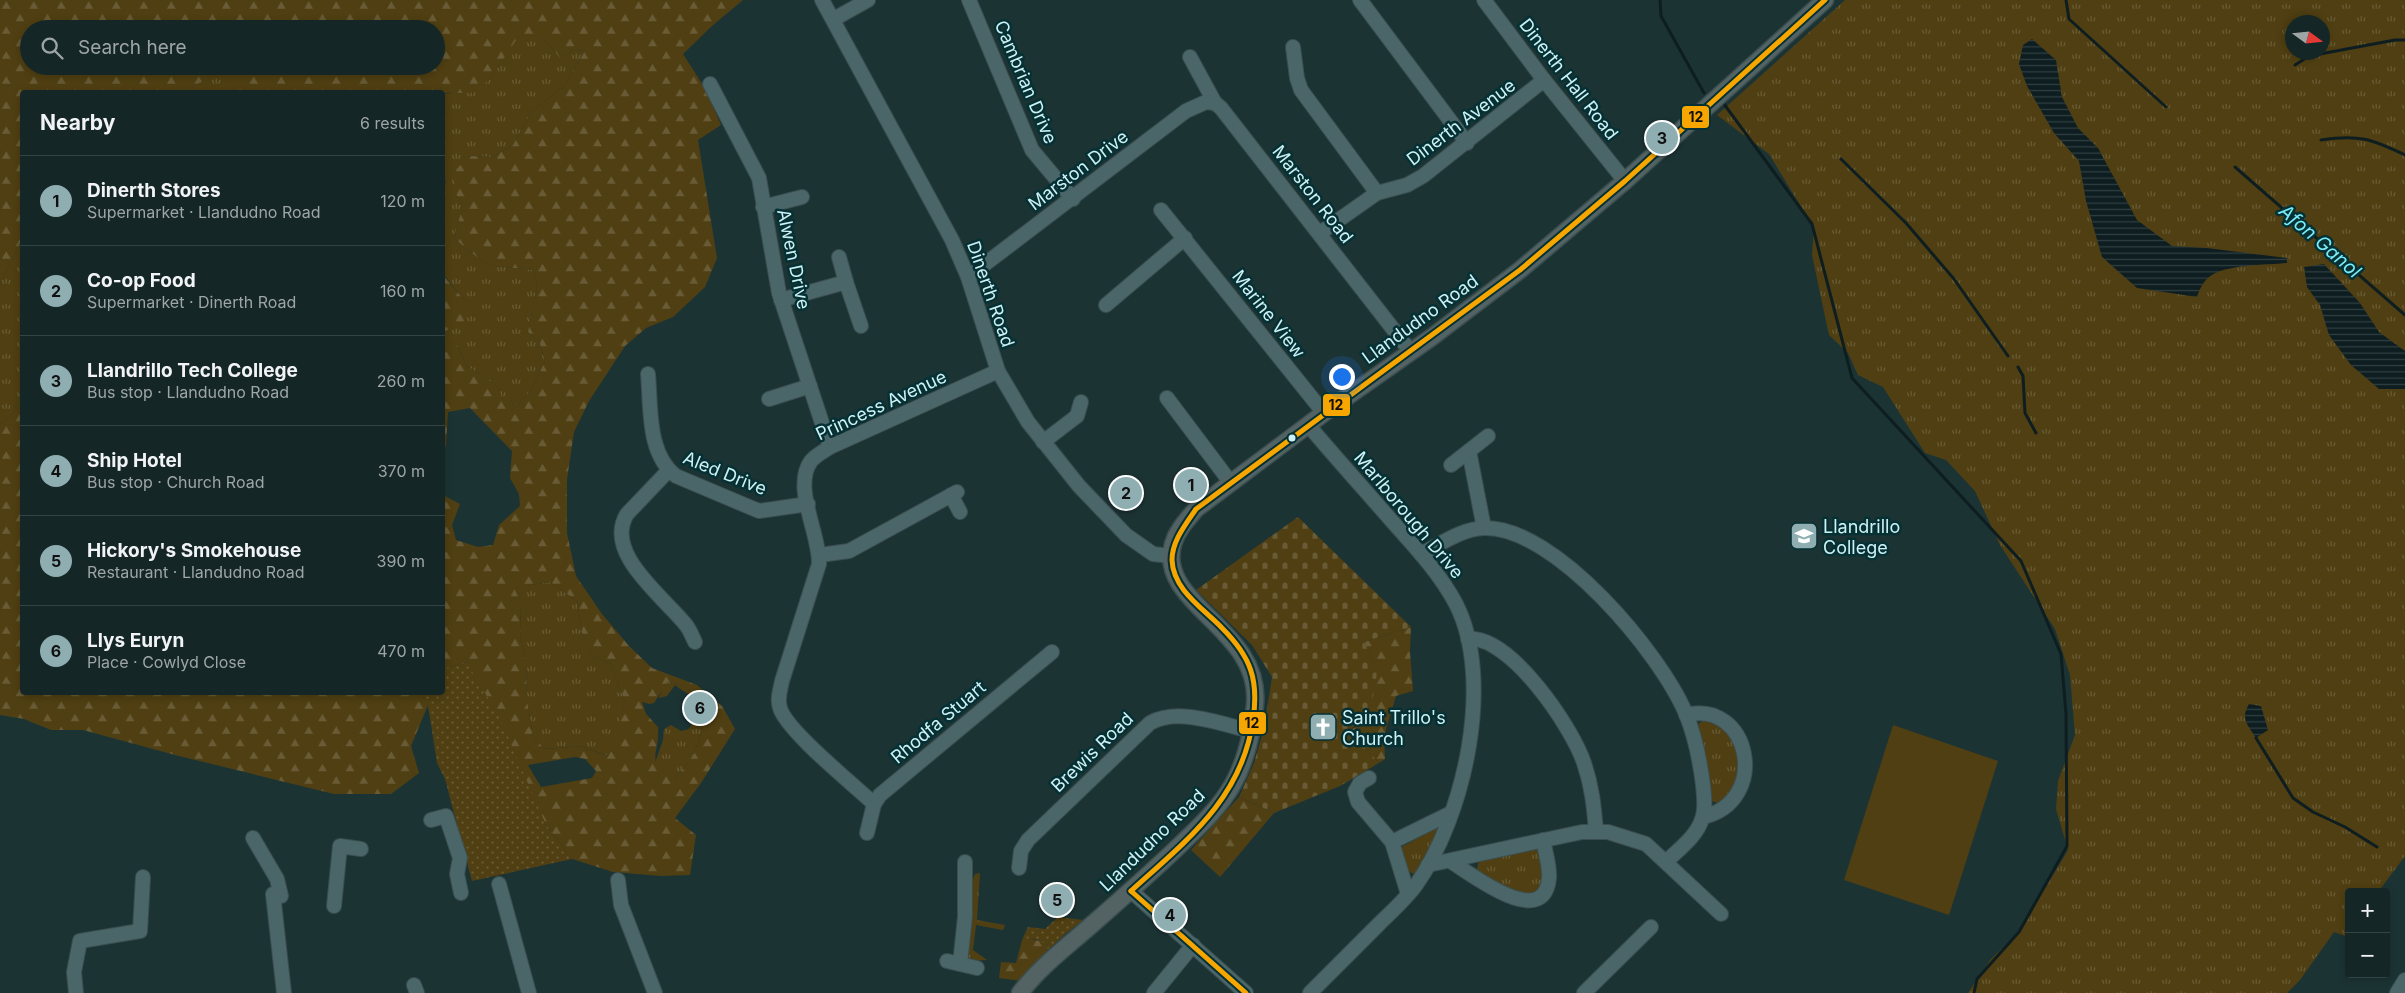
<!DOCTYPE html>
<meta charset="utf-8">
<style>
:root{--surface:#152627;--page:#223233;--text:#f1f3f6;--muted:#9da5a7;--line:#344344;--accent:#8faeb1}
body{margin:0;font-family:Inter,sans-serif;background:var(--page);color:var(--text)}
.controls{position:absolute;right:15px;bottom:15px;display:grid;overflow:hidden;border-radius:5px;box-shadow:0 2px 8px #0003}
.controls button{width:45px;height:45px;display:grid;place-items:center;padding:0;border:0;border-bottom:1px solid var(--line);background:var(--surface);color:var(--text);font:25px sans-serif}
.compass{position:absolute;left:2285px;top:15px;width:45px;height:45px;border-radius:50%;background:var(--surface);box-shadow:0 2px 8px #0003;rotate:105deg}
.you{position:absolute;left:1341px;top:376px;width:18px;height:18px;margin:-12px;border:4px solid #fff;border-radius:50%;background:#1a73e8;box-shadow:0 0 0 8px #1a73e833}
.badge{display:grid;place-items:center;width:32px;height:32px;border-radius:50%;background:var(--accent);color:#111;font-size:16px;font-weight:700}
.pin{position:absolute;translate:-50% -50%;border:2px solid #fff;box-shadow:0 1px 5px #0006}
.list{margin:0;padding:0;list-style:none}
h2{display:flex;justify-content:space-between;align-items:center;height:65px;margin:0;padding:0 20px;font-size:21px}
h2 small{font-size:16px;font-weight:400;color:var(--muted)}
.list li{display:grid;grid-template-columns:32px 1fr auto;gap:15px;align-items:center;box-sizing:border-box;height:90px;padding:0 20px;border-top:1px solid var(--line)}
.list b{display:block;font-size:19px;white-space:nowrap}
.list p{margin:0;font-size:16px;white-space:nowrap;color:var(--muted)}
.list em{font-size:16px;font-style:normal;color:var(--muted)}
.icon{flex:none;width:28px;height:28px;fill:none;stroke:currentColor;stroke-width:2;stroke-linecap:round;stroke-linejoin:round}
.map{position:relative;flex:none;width:2405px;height:993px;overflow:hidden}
.search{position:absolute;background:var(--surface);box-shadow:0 2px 8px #0003;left:20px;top:20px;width:425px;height:55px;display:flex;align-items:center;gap:12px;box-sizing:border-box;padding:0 18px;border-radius:28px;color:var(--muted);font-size:19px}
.panel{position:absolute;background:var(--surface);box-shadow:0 2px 8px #0003;left:20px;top:90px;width:425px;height:605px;border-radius:5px}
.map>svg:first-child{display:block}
</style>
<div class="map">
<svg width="2405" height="993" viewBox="0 0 2405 993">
<defs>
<pattern id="grass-tufts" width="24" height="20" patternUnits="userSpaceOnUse" patternTransform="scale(1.25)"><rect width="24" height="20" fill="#503f12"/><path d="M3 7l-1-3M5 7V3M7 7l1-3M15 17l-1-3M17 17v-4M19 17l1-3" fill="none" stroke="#685b35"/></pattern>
<pattern id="forest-firs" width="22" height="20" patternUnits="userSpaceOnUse" patternTransform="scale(1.25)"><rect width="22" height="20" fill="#503f12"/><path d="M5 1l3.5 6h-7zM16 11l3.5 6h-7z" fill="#685b35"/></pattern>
<pattern id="cemetery-stones" width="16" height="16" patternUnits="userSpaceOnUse" patternTransform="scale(1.25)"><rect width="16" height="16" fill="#503f12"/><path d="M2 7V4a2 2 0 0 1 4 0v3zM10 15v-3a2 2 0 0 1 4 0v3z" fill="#685b35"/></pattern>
<pattern id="garden-dots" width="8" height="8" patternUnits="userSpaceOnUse" patternTransform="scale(1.25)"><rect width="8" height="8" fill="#503f12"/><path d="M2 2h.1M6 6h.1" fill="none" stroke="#685b35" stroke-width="1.8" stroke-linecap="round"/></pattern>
<pattern id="water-rules" width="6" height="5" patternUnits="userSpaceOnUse" patternTransform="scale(1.25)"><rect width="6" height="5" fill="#0e1e20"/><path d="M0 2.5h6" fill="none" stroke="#303f41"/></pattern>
</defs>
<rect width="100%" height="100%" fill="#1c3334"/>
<!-- grass -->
<g fill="url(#grass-tufts)" fill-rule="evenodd">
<path d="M1845,0H2405V856L2378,892H2349V931L2345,936L2334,932L2300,980L2287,993H1968L1991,959L2019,932L2068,850L2056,809L2058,781L2075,735L2070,675L2055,629L2000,545L1975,491L1946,460L1925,453L1883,387L1858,375L1848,353L1829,335L1812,255L1814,228L1769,154L1717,115ZM2292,22H2322V52H2292Z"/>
<path d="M521,32L544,39L560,58L573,50L585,51L564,86L532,111L513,145L493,157L470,156L456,194L462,208L454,239C464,245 472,255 483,261C500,269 515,267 533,270L537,285L528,332L539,341L545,361L531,391L516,405L502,402L499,388L466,365L458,346L443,340L442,332L447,330L465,301L443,274L442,189L446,181L442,177L443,94L452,93L489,80Z"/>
<path d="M227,70L236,92H179Z"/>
<path d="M22,239V388L13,414L0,425V284Z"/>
<path d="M550,582L577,601L582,633L593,656L611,664L625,702L609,756L580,746L545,749L533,737L527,700L526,662L520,634L521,603L513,588Z"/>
<path d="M668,682L681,685L707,701L701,715L705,722L694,754L675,779L660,771L655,763L663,740L664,729L671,725L681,731L689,729L704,705L703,702C693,696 685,693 675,685L667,696L659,698L663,687Z"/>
<path d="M1706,719L1715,720L1738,746L1740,781L1720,804L1712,801L1708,768L1698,724Z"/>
<path d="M1441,825L1416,875L1408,871L1401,853L1402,847Z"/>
<path d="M1536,849L1543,857V887L1525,897L1478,874L1480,872L1477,869L1479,860Z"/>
<path d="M980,873L977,920L1005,925L1003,930L976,925L973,950L987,960L968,961L965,954L972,908V882L975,874Z"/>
</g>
<!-- forest -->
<g fill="url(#forest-firs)" fill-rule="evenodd">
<path d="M0,0H743L713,25L683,54L706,90L721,125L698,140L717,258L705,287L673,317L646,328L625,346L589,401L574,432L567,479V533L576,576L602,614L629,646L652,668L697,685L722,706L735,729L701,783L675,818L696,835L690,875L661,876L613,872L572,859L546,825L466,662L443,669V495L460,504L452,525L456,540L478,547L493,545L499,525L520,506L519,494L510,478L512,451L470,408L448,412L446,446L443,451V340L458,346L466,365L499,388L502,401L516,405L531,391L545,361L539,341L528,332L537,285L533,270C515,267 500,269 483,261C472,255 464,245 454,239L462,208L456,194L453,172L471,156L493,157L513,145L532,111L564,86L585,51L573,50L560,58L544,39L521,33L489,80L471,93L236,92L226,71L179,92H22V239L0,284ZM29,29H436V66H29ZM550,582L577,601L582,633L593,656L611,664L625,702L608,756L580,746L545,749L533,737L527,700L526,662L520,634L521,603L514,588ZM668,682L681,685L707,701L701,715L705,722L694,754L675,779C643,761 660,756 658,727L646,714L642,702L649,704L654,703ZM575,757L585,759L596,771L592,778L541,787L528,765Z"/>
<path d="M442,274L465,301L464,323L443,332Z"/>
<path d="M22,388V692H419L428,705L411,746L419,773L391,794H334L175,755L83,730H51L24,719L0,715V425L13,414Z"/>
<path d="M1411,627L1410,652L1413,691L1396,696L1384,736L1385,759L1379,763L1349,731L1357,726L1377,668L1364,642Z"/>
<path d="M1239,797L1274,813L1220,877L1191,850Z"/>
<path d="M1027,938L1044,942L1048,946L1046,952L1023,981L999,978L1001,962L1016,963L1022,940Z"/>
</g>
<!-- cemetery -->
<path fill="url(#cemetery-stones)" d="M1298,517L1411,627L1364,642L1377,668L1376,682L1370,712L1349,731L1379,763L1340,786L1274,813L1239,797L1254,763L1263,732H1266L1268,723L1265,722L1272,677L1252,645L1196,590Z"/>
<!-- garden -->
<g fill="url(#garden-dots)">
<path d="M466,662L498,714L546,825L572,859L472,881L445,779L437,763L428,705L419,693L442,692L443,669Z"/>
<path d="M1058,917L1083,920L1064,935L1046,952L1048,946C1042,940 1030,937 1022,940L1028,927L1045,929Z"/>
</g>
<!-- pitch -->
<path fill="#503f12" d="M1893,725L1998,761L1949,915L1844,880Z"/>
<!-- water -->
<g fill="url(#water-rules)">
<path d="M2032,39L2056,60L2062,97L2078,128L2098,148L2137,220L2172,246L2207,248L2287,258V263C2267,265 2225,264 2209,277C2203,282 2199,290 2197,297L2137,288L2102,257L2086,201L2079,161L2054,133L2027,86L2019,64L2023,45Z"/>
<path d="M2324,264L2360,303L2379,332L2405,351V389H2379L2351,365L2329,335L2320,305L2307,287L2304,267Z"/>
<path d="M2249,704L2261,706L2268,730L2256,738C2248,725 2240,719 2249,704Z"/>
</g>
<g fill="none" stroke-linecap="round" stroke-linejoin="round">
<!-- stream -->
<g stroke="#0e1e20" stroke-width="3">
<path d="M1660,0L1661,16L1704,93"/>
<path d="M2066,0L2069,19L2166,107"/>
<path d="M2295,65L2309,56L2395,40H2405"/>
<path d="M1724,104L1812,224L1852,378L2021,561L2061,654L2066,714L2067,846L2019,932L1977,979L1974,993"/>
<path d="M2321,140C2358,134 2372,139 2405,155"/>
<path d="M1841,159L1906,223L1954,279L2008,356"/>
<path d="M2235,167L2405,315"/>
<path d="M2018,367L2023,376L2025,413L2036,433"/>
<path d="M2256,738L2293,798L2313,812L2345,827L2377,847"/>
</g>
<!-- minor casing -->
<g stroke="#3b4e4f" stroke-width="16">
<g id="minor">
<path d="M822,0L952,240L968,277L998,371L1028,422L1079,486L1126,535L1153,554L1171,556"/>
<path d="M969,0L1032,150L1073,199"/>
<path d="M1360,0L1467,143"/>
<path d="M1484,0L1544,80L1625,181"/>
<path d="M834,19L868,0"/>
<path d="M1293,47L1297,78L1301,90L1377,193"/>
<path d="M1190,57L1215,103L1221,108L1411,352"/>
<path d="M710,84L759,178L779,293L830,447"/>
<path d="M763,207L802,197"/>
<path d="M1161,210L1324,413"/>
<path d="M1320,233L1377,193L1407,185L1423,176L1544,80"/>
<path d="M839,257L846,282"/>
<path d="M968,277L1186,111L1206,102L1215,103"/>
<path d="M781,300L846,282L861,326"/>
<path d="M1106,305L1185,238"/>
<path d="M648,374C651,408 647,454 676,476L759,511L808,504"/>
<path d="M1167,398L1231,483"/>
<path d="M769,399L810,386"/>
<path d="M1309,426C1336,458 1364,489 1391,520C1414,546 1439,572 1456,604C1495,681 1464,817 1416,885C1405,900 1390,913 1377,926C1355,948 1332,971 1310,993"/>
<path d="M1043,442L1077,416L1081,402"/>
<path d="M1469,451L1484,528"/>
<path d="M1451,465L1488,436"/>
<path d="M669,470L627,514C603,553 664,597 686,625C690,630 692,636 695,642"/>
<path d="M951,495L960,512"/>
<path d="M1421,554C1441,544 1461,529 1484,528C1555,526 1661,654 1686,714C1695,736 1700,761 1703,785C1704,795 1706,809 1702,819C1697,836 1679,849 1666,862"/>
<path d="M820,555L849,551L957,492"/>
<path d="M1468,639C1510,635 1572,727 1584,763C1592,786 1594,807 1596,831"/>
<path d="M1686,715C1750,699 1771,801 1703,817"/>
<path d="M1369,778L1360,783L1355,792L1358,802L1392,842L1408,894"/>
<path d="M874,804C854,785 786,730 780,708C777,699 780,691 782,681L819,564C820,534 792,487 811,461C816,455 824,451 830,447L998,371"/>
<path d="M431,820L446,816L460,858L457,874L461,893"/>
<path d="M867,833L874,804L880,795L1052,652"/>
<path d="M253,838L277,879L281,896"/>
<path d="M1392,842L1451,813"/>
<path d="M1450,861C1470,873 1544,932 1549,878C1550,866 1545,851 1543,840"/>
<path d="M1428,865L1582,832H1608L1646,844L1721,914"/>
<path d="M1019,868L1021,851L1028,840L1150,723C1178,707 1221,724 1251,731"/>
<path d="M618,880L621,905L655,993"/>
<path d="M499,884L529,993"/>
<path d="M1131,891L1246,993"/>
<path d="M273,894L284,993"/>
<path d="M334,906L340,846L361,849"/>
<path d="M947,961L977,968"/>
<path d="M960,964L965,917V862"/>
<path d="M414,985L417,993"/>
<path d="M76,993L74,972L80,941L140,931L143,877"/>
<path d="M1154,993L1193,945"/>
<path d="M1584,993L1651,927"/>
<path d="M2397,993L2405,980"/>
</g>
</g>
<!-- major casing -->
<g stroke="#3b4e4f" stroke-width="19">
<path id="major" d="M1020,993C1039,968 1065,948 1088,928C1120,900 1151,873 1181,844C1199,827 1221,806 1233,784C1246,761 1253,730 1255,704C1262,629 1156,604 1173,544C1177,530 1187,520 1196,509L1324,413L1432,337L1520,270L1625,181L1825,0"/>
</g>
<!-- minor -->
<use href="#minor" stroke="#4a6669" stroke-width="14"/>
<!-- major -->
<use href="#major" stroke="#536364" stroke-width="16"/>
<!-- bus-1 casing -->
<g stroke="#053135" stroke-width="9">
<g id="bus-1">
<path d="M1131,891C1186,841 1242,799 1253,720C1259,680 1251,657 1222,628C1204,609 1173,590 1172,560C1172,541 1186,524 1196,509L1520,270L1625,181L1825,0"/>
<path d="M1131,891L1246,993"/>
</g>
</g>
<!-- bus-1 -->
<use href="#bus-1" stroke="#f7a600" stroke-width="5"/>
</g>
<!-- icons -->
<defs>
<g id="university-square" transform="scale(1.4375)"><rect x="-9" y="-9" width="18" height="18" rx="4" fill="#8faeb1" stroke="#053135"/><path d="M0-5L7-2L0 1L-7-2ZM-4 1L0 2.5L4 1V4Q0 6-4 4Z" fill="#fff"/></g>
<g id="church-square" transform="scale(1.4375)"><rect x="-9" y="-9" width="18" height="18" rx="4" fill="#8faeb1" stroke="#053135"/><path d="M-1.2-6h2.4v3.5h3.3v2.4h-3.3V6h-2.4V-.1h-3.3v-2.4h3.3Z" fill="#fff"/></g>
</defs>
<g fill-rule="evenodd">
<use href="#university-square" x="1804" y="536"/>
<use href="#church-square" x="1323" y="727"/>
</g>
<!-- markers -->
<circle fill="#cdf1f5" stroke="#053135" stroke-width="2" cx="1292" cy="438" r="4.5"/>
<g text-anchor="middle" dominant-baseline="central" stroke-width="5" stroke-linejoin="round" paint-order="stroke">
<!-- street labels -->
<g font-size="18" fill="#cdf1f5" stroke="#053135">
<text transform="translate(1569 79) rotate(52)">Dinerth Hall Road</text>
<text transform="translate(1026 82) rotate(67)">Cambrian Drive</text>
<text transform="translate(1461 122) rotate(-37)">Dinerth Avenue</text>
<text transform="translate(1078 170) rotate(-37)">Marston Drive</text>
<text transform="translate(1313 194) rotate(52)">Marston Road</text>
<text transform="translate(794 259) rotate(78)">Alwen Drive</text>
<text transform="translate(991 294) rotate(71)">Dinerth Road</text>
<text transform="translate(1269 314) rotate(52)">Marine View</text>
<text transform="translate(1420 319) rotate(-36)">Llandudno Road</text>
<text transform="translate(881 405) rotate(-25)">Princess Avenue</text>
<text transform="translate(725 473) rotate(22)">Aled Drive</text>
<text transform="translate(1409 515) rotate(50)">Marlborough Drive</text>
<text transform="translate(938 722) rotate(-40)">Rhodfa Stuart</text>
<text transform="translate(1092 752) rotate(-44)">Brewis Road</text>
<text transform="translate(1152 840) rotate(-44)">Llandudno Road</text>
</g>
<!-- poi labels -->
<g font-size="18" fill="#cdf1f5" stroke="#053135" text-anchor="start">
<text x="1823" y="526">Llandrillo<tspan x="1823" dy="21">College</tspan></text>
<text x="1342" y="717">Saint Trillo's<tspan x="1342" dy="21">Church</tspan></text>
</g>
<!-- water labels -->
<g font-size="19" font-style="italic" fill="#79eefa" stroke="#053135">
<text transform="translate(2320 241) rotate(41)">Afon Ganol</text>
</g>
</g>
<g stroke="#053135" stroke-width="2">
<rect x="1681" y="105" width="29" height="24" rx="5" fill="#f7a600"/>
<rect x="1322" y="393" width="29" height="24" rx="5" fill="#f7a600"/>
<rect x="1238" y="711" width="29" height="24" rx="5" fill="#f7a600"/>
</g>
<g font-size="14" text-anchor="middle" font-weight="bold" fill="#111">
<text x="1696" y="122">12</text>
<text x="1336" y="410">12</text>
<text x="1252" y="728">12</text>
</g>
</svg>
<div class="controls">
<button>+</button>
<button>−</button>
</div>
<svg class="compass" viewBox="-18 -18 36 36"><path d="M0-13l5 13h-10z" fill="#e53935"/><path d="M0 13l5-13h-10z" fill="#9da5a7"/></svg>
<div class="you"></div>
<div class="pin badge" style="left:1191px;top:485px">1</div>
<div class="pin badge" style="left:1126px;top:493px">2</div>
<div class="pin badge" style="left:1662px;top:138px">3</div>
<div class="pin badge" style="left:1170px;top:915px">4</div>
<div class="pin badge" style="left:1057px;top:900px">5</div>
<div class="pin badge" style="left:700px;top:708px">6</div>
<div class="search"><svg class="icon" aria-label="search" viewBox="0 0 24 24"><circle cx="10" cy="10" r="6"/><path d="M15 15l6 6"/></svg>Search here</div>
<section class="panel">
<h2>Nearby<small>6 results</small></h2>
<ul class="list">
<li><span class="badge">1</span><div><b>Dinerth Stores</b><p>Supermarket · Llandudno Road</p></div><em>120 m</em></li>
<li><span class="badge">2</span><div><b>Co-op Food</b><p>Supermarket · Dinerth Road</p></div><em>160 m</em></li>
<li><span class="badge">3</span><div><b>Llandrillo Tech College</b><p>Bus stop · Llandudno Road</p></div><em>260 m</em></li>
<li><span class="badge">4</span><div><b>Ship Hotel</b><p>Bus stop · Church Road</p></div><em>370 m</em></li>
<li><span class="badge">5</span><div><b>Hickory's Smokehouse</b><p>Restaurant · Llandudno Road</p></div><em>390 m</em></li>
<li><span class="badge">6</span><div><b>Llys Euryn</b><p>Place · Cowlyd Close</p></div><em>470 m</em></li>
</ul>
</section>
</div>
